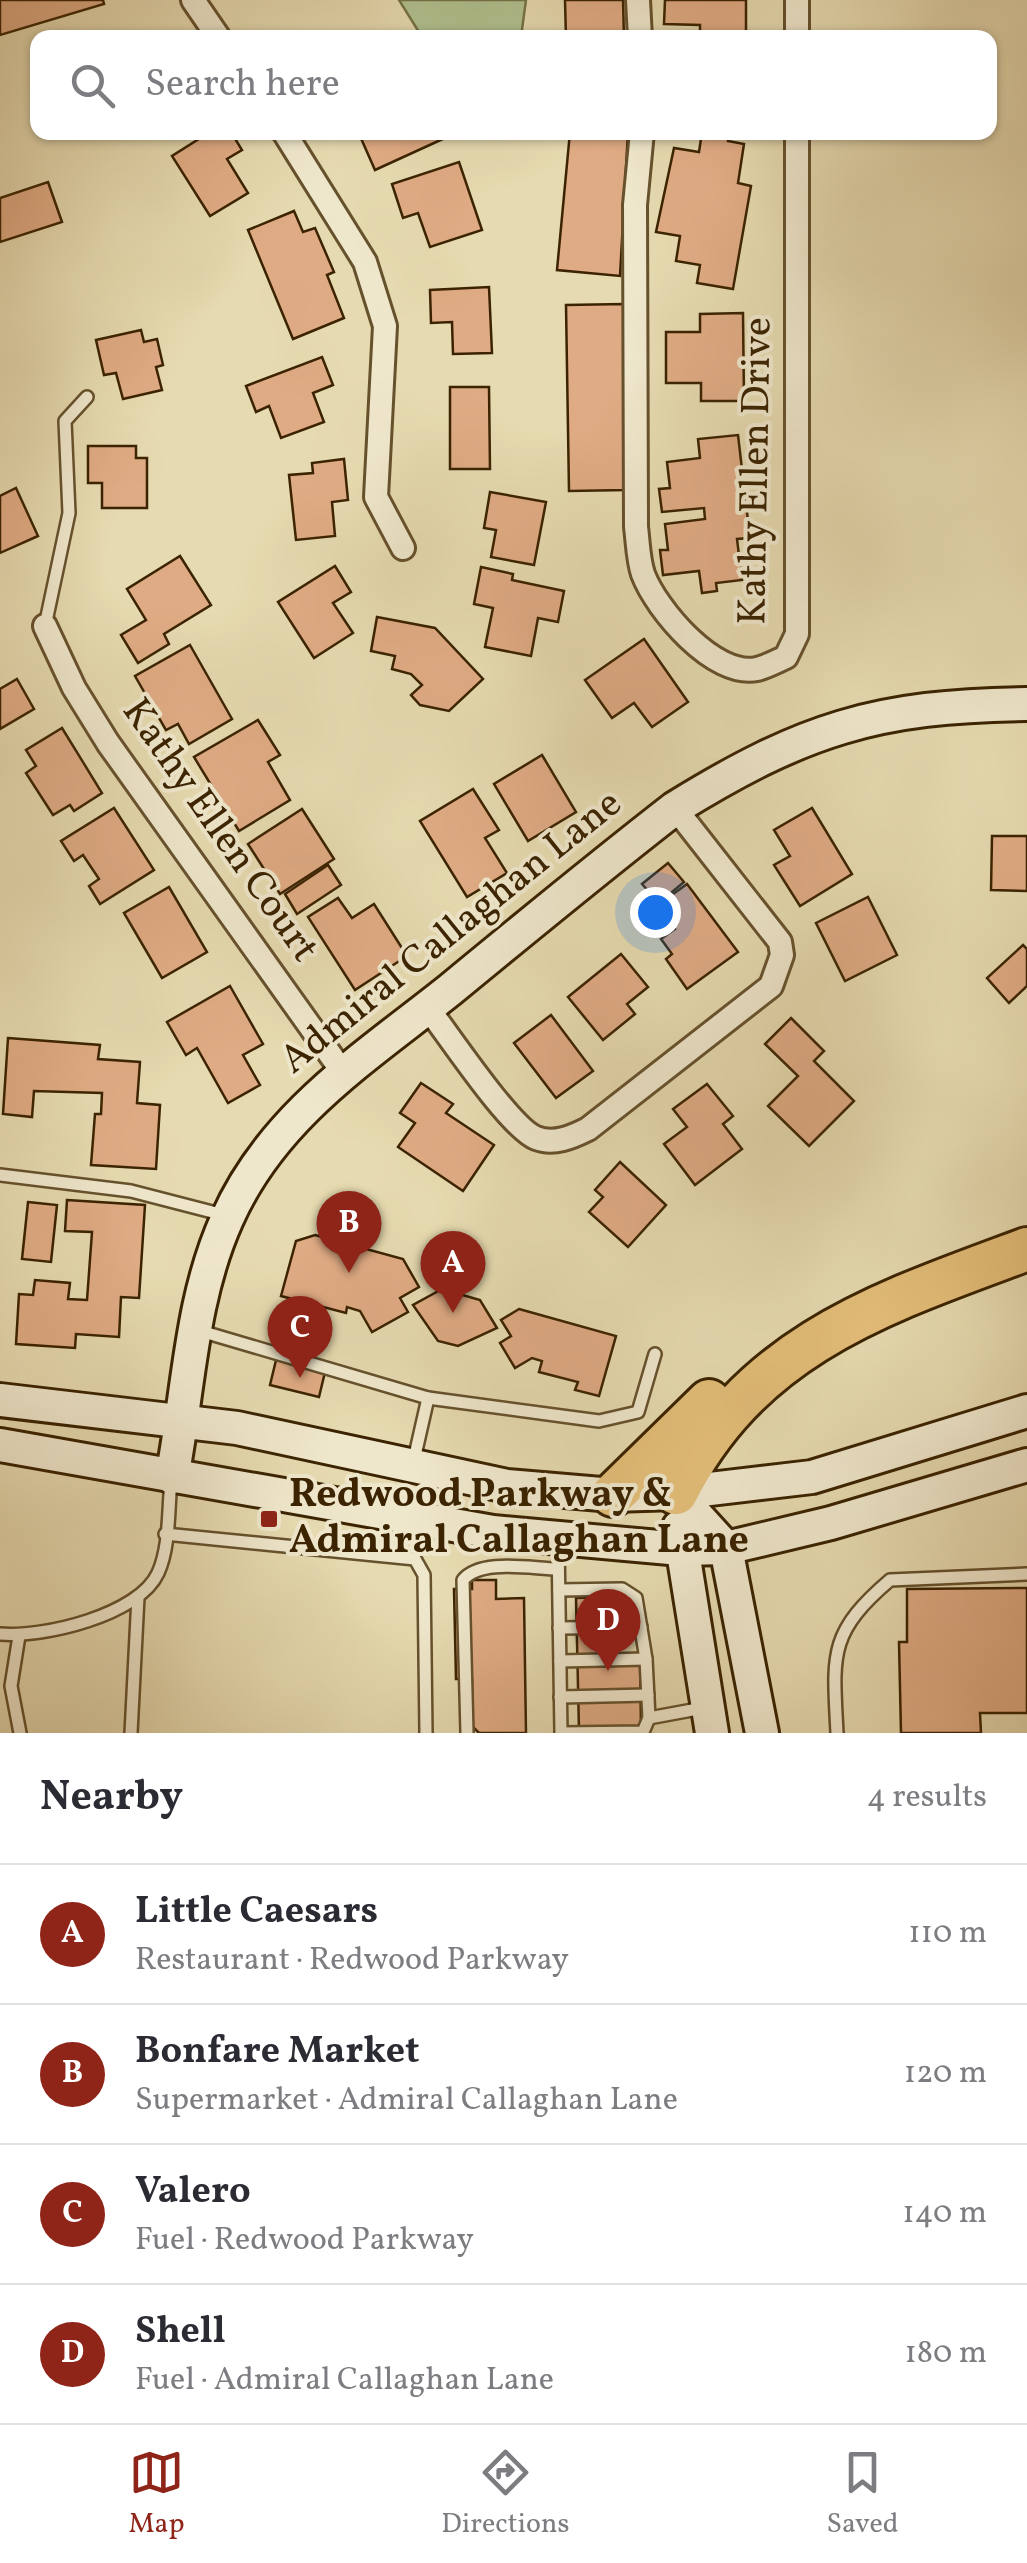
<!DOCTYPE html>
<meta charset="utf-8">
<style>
:root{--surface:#fff;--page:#f7f7f7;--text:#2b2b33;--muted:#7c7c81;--line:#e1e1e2;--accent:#8f2418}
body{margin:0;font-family:Vollkorn,serif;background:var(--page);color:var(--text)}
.you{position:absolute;left:655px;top:912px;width:35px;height:35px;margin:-25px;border:8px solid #fff;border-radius:50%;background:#1a73e8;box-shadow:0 0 0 15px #1a73e833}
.badge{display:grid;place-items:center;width:65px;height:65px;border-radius:50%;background:var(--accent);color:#fff;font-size:32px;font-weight:700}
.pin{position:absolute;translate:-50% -82px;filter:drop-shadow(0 2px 5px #0008)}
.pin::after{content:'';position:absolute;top:52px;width:35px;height:30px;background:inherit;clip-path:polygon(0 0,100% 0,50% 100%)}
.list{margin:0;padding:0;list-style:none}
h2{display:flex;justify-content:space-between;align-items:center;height:130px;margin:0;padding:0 40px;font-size:42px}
h2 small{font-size:32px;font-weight:400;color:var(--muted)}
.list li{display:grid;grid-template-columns:65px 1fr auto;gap:30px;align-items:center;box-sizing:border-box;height:140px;padding:0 40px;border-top:2px solid var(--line)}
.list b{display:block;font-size:38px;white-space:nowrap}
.list p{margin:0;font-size:32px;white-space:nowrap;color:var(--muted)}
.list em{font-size:32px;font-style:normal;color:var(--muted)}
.icon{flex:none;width:55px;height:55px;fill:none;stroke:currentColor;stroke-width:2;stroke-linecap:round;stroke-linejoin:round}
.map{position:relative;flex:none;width:1027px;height:1733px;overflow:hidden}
.search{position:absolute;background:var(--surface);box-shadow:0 2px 8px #0004;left:30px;right:30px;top:30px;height:110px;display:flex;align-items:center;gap:25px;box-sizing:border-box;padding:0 35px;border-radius:20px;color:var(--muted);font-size:38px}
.sheet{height:690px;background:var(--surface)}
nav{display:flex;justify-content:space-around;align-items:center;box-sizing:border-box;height:140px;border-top:2px solid var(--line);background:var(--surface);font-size:28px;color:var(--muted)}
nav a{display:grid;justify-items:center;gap:5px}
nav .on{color:var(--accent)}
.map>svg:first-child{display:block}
</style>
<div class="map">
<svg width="1027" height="1733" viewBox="0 0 1027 1733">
<rect width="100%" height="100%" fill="#e6dab0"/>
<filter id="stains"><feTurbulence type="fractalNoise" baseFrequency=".002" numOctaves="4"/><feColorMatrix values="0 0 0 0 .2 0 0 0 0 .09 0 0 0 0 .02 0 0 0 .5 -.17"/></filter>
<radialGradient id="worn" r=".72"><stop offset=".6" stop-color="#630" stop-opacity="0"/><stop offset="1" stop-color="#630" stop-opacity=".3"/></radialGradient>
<!-- green -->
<path fill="#b0c18f" stroke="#767248" stroke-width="2.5" d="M399,0H526L521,37H422Z"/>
<!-- building -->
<g fill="#dfab84" stroke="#3b2301" stroke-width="2.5">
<path d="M0,0H103L104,4L0,35Z"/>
<path d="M565,0H623L624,38H566Z"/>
<path d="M665,0H746V38H667V33H700V25L664,24Z"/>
<path d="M210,132H231L242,150L227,159L248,193L210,216L172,156Z"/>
<path d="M368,132H443L445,138L375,170L360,136Z"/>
<path d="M570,132H628L620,276L557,270Z"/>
<path d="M702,132L729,135L728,141L744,144L738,183L751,186L733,289L697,283L700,265L676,261L680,236L656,232L674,148L699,152Z"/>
<path d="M459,162L482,230L430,247L418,213L403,218L392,184Z"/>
<path d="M48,182L62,222L0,242V198Z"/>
<path d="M294,211L303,232L315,228L334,272L327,275L344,318L293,339L248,230Z"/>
<path d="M489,287L492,353L453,354L452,322L431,323L430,290Z"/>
<path d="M624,304L627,490L569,491L566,305Z"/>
<path d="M743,313L744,401H701V383H666V332H700V314Z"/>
<path d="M141,330L144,342L157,339L163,365L156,367L162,390L123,399L116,373L104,375L96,340Z"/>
<path d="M322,357L333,385L313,393L324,422L281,438L269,406L256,412L246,386Z"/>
<path d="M450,387H489L490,469H450Z"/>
<path d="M738,435L750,538L737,539L742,580L716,583L717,591L702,593L699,571L663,575L660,550H668L665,524L705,519L704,508L662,512L659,489L670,488L667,462L700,458L698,439Z"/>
<path d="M88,446H136V458H147V508H102V483H88Z"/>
<path d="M344,459L348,500L332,502L335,536L296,540L289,475L313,473L312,463Z"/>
<path d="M16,488L38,536L0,553V496Z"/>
<path d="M490,492L546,502L534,565L491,557L496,530L484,528Z"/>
<path d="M180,556L211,605L164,634L169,644L138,663L121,635L146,620L127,589Z"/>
<path d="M335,566L351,592L333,603L353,633L314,658L278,602Z"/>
<path d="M481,567L513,574L512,580L564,591L558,622L538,618L531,656L485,647L493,608L474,604Z"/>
<path d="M377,617L435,628L483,679L449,711L420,705L411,695L422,685L411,674L392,669L395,656L371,651Z"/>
<path d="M644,639L688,702L652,727L634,703L612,718L585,680Z"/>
<path d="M190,645L232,719L189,744L178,724L166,730L135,676Z"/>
<path d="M17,679L34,709L0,729V689Z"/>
<path d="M258,720L280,755L268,762L290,800L239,831L194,757Z"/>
<path d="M62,728L102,793L74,811L70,805L53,815L26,773L36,766L26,750Z"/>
<path d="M542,755L576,812L528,841L494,784Z"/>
<path d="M473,789L499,830L485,838L507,873L467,897L420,821Z"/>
<path d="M114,808L154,870L100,904L89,886L99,879L83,855L74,861L61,841Z"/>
<path d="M812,808L852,874L800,906L774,865L790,856L774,830Z"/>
<path d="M302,809L334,859L280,894L248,844Z"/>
<path d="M992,836H1027V891L991,890Z"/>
<path d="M668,863L684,882L659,903L642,884Z"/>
<path d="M328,865L341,885L297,914L285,894Z"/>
<path d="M687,884L738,952L687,989L666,959L672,954L661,939L675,929L658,905Z"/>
<path d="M169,887L207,952L162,978L124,913Z"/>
<path d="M868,897L897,955L845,981L816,923Z"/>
<path d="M338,898L352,918L374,904L407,956L355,990L308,917Z"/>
<path d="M1023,945L1027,949V986L1009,1003L987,978Z"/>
<path d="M621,954L648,987L627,1004L635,1014L603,1040L568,997Z"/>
<path d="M230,986L263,1044L243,1055L260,1085L228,1103L197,1048L186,1055L167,1022Z"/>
<path d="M551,1015L593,1071L556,1098L514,1043Z"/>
<path d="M791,1018L824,1051L814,1061L854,1101L809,1146L768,1106L798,1076L765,1044Z"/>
<path d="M8,1038L100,1045L98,1059L140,1062L137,1103L160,1105L156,1169L91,1165L95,1114H101L102,1093L34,1091L32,1117L3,1114Z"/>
<path d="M421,1083L453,1104L446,1113L494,1145L463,1191L398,1147L415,1123L400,1113Z"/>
<path d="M707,1084L733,1116L723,1124L742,1149L695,1185L664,1144L687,1127L673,1109Z"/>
<path d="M620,1162L666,1205L628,1247L589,1212L603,1197L595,1190Z"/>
<path d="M67,1200L145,1205L139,1298L121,1297L119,1337L76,1334L75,1348L16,1344L19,1294L33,1295L35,1280L70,1283L68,1299L87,1300L92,1232L65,1231Z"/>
<path d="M28,1202L57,1205L51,1262L22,1259Z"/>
<path d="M315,1235L403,1259L419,1287L400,1298L408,1312L372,1332L360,1311L347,1307L346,1313L281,1296L296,1241Z"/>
<path d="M442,1289L480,1300L497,1328L458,1346L438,1341L413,1305Z"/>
<path d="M519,1309L616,1336L599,1396L575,1390L578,1382L539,1372L542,1361L532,1358L515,1368L500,1343L511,1336L501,1320Z"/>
<path d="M277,1356L326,1368L319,1397L270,1385Z"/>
<path d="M472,1580H496V1599L524,1598L526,1733H479L472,1726V1679H456L454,1589H472Z"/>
<path d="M1027,1588V1713H980L981,1733H901L899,1642H907V1589Z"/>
<path d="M610,1597L612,1661H640L641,1729L579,1730L576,1598Z"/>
</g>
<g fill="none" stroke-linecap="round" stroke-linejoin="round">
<!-- lane casing -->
<g stroke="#66512d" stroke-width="16">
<g id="lane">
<path d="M45,626L69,513L65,421L87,397"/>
<path d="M0,1175L131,1191L224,1215"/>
<path d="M197,1330L428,1398"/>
<path d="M413,1464L428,1398L599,1421L638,1412L655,1354"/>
<path d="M165,1534L415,1559L424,1575L426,1733"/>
<path d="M558,1543L561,1733L643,1732L649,1718L703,1708"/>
<path d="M559,1590L622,1589L636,1598L646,1659L649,1718"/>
<path d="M559,1628L641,1627"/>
<path d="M0,1634C43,1638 139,1615 158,1573C170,1547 168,1509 171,1481"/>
<path d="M19,1636L11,1686L20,1733"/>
<path d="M560,1661L646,1659"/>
<path d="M560,1697L648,1695"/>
<path d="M131,1733L138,1597"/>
<path d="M467,1733L463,1580C481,1558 532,1569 558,1569"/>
<path d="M837,1733C833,1655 828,1633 890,1580L1027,1574"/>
</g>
</g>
<!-- street casing -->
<g stroke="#66512d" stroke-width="28">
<g id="street">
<path d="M193,0L219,38"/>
<path d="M638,0L640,38"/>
<path d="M797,0V38"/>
<path d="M284,132L365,262L385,326L376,497L403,548"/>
<path d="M642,132L635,205L636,527C638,542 638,559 643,574C656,609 714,678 757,669C766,667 777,661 786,657L797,634V132"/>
<path d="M45,626L74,688L108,743L342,1071"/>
<path d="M427,1007C448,1034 510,1128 536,1138C554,1145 572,1137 588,1129L771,986L782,955L780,942L675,808"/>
</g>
</g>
<!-- secondary casing -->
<g stroke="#3b2301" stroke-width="38">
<g id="secondary">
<path d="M0,1400L237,1428L507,1486L613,1495L676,1493L812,1477L1027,1411"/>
<path d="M0,1445L493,1532L681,1549L726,1548L831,1523L1027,1465"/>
<path d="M172,1477C189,1390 190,1301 227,1219C273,1115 366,1057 451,989C525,928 599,867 675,808C803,729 876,706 1027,704"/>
<path d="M676,1493L726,1548L762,1733"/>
<path d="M679,1527L712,1733"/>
</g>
</g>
<!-- highway casing -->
<g stroke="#3b2301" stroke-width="48">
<g id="highway">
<path d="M676,1493C751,1344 882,1303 1027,1249"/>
<path d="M613,1495L709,1401"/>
</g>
</g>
<!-- lane -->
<use href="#lane" stroke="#efe7cc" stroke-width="11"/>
<!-- street -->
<use href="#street" stroke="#efe7cc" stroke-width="22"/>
<!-- secondary -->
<use href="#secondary" stroke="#efe7cc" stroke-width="32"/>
<!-- highway -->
<use href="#highway" stroke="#e3bd78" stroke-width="42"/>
</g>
<!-- markers -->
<rect fill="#8f2418" stroke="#efe7cc" stroke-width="4" x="259" y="1509" width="20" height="20" rx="5"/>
<g text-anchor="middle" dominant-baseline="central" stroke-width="8" stroke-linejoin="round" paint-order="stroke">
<!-- street labels -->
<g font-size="40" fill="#3b2301" stroke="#efe7cc">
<text transform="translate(757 471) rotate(-89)">Kathy Ellen Drive</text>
<text transform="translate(219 831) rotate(55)">Kathy Ellen Court</text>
<text transform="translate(452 933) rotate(-39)">Admiral Callaghan Lane</text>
</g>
<!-- poi labels -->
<g font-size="40" font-weight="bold" fill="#3b2301" stroke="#efe7cc" text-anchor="start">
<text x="289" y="1496">Redwood Parkway &amp;<tspan x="289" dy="46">Admiral Callaghan Lane</tspan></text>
</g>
</g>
<rect width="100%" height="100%" filter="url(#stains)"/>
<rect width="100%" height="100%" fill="url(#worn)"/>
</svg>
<div class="you"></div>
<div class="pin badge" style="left:453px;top:1313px">A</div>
<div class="pin badge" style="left:349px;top:1273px">B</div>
<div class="pin badge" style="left:300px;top:1378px">C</div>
<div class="pin badge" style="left:608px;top:1671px">D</div>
<div class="search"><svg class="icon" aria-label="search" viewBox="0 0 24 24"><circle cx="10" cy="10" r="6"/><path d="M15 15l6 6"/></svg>Search here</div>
</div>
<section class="sheet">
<h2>Nearby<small>4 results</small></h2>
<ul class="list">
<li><span class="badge">A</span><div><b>Little Caesars</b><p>Restaurant · Redwood Parkway</p></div><em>110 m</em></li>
<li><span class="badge">B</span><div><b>Bonfare Market</b><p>Supermarket · Admiral Callaghan Lane</p></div><em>120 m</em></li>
<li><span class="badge">C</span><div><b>Valero</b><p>Fuel · Redwood Parkway</p></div><em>140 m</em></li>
<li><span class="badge">D</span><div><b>Shell</b><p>Fuel · Admiral Callaghan Lane</p></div><em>180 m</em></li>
</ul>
</section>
<nav>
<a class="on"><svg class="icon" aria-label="map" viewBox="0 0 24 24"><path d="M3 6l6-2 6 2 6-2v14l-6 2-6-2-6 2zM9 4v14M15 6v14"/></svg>Map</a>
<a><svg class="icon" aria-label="directions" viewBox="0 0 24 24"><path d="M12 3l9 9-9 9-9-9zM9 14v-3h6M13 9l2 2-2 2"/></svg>Directions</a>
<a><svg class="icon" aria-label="saved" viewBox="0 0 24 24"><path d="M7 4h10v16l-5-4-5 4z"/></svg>Saved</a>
</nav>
